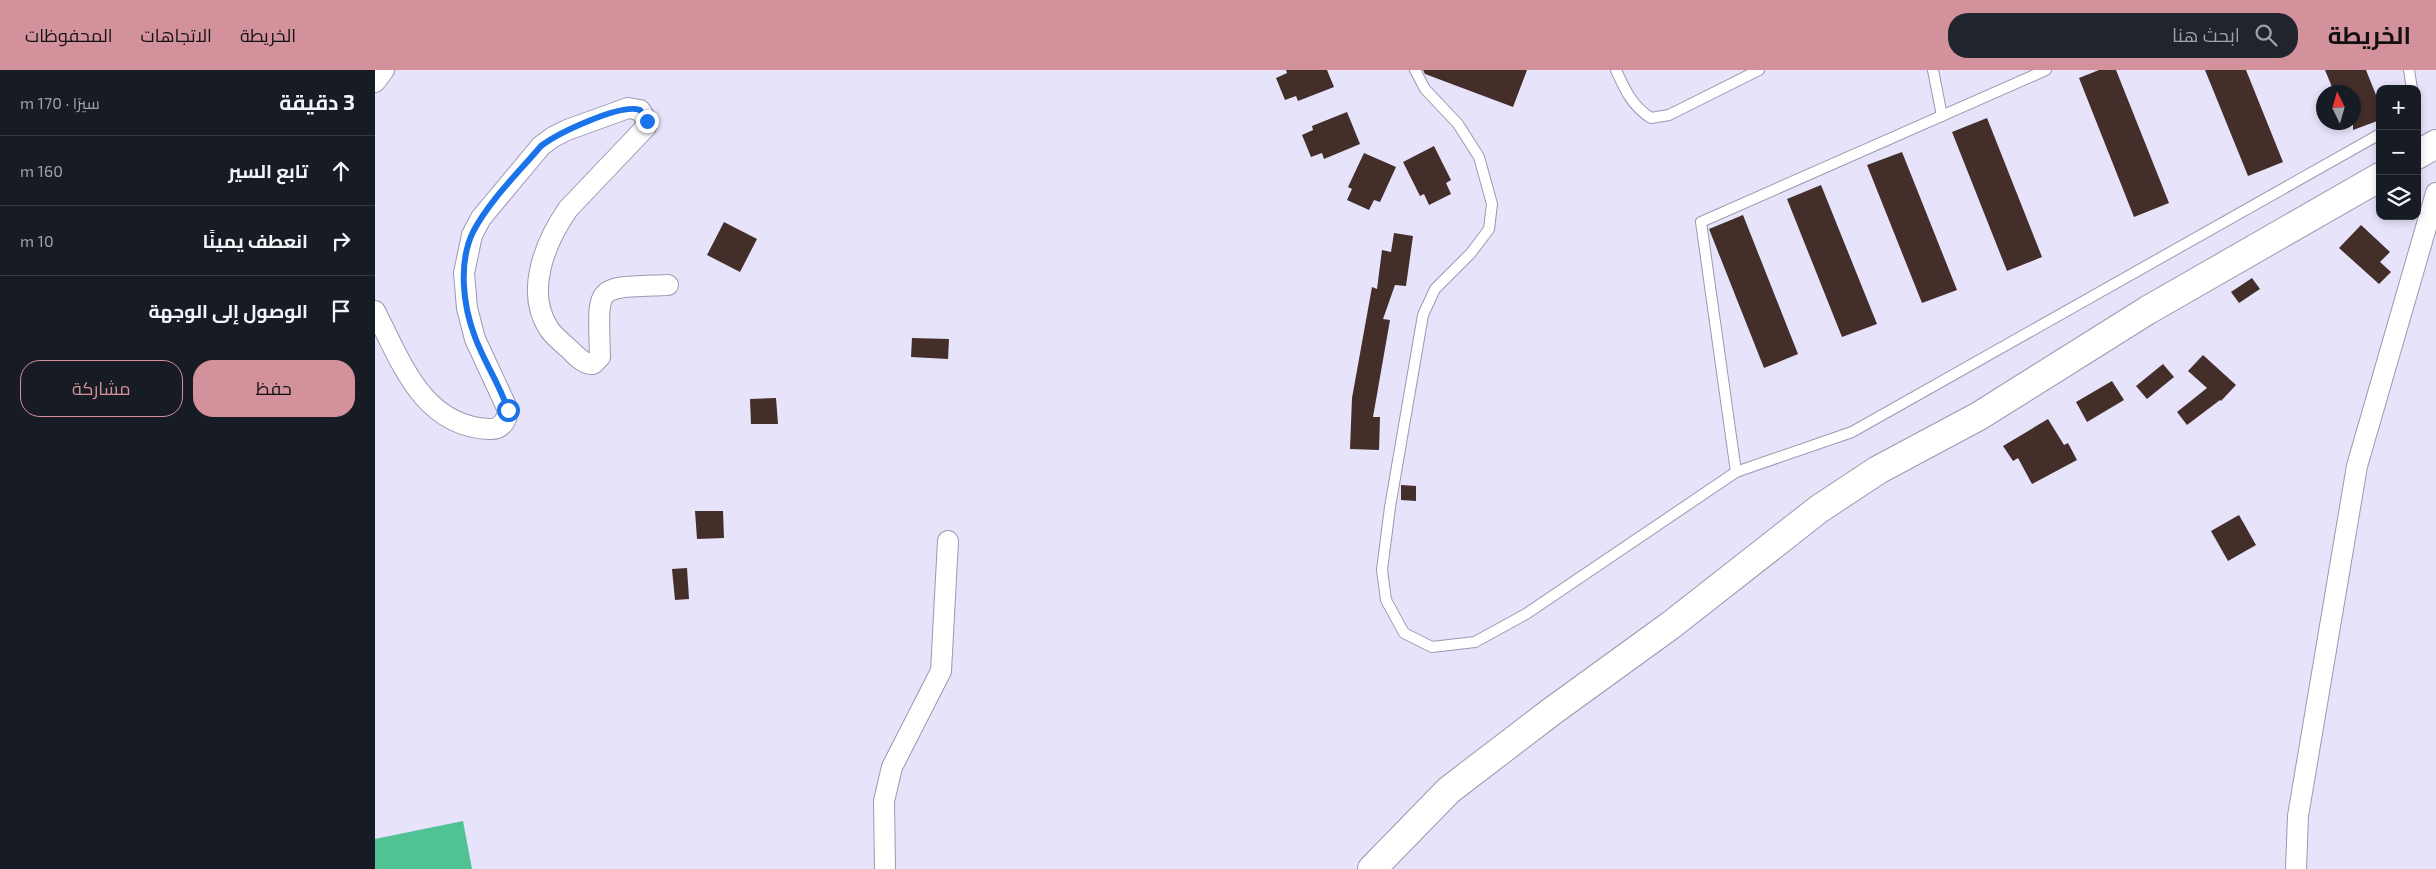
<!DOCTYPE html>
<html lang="ar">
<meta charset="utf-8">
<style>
:root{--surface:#171b24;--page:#20242c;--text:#f1f3f6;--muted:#9ea1a6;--line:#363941;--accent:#d3919b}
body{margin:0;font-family:"Exo 2",Cairo,sans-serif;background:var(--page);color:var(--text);direction:rtl}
.controls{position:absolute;right:15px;top:15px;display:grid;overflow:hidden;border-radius:10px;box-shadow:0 2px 8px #0003}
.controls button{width:45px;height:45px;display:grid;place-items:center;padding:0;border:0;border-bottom:1px solid var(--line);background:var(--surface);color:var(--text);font:25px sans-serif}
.compass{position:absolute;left:1941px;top:15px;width:45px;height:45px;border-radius:50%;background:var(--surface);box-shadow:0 2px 8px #0003;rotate:355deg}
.stop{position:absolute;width:15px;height:15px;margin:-11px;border:4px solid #1a73e8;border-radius:50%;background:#fff}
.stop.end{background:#1a73e8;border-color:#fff;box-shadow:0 1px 5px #0008}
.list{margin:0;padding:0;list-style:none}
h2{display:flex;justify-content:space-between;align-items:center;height:65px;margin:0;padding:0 20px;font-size:21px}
h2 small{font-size:16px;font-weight:400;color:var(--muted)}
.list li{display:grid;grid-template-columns:32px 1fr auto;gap:15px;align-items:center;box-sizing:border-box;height:70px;padding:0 20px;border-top:1px solid var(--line)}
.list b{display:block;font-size:19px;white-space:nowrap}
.list em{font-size:16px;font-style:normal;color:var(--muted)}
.actions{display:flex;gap:10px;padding:15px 20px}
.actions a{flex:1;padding:11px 0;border:1px solid var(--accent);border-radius:20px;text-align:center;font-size:18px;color:var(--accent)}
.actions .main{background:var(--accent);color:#111}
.icon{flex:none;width:28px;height:28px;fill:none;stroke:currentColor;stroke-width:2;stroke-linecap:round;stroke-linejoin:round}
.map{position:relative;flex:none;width:2061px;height:799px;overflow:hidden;direction:ltr}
header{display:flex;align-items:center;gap:30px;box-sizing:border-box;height:70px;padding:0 25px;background:var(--accent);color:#111}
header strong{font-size:24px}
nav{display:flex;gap:28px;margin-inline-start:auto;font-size:18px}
.search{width:350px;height:45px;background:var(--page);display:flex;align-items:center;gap:12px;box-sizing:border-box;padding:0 18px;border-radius:20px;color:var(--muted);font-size:19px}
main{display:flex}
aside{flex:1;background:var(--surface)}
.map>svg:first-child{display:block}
</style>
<header>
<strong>الخريطة</strong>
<div class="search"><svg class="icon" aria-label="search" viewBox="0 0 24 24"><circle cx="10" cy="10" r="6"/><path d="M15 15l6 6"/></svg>ابحث هنا</div>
<nav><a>الخريطة</a><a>الاتجاهات</a><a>المحفوظات</a></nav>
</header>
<main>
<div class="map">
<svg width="2061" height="799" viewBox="0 0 2061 799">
<rect width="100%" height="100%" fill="#e7e3fb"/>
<!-- forest -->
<path fill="#50c293" d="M88,751L97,799H0V769Z"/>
<!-- building -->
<g fill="#442e2a">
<path d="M911,0H952L959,17L923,31L921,26L910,30L901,8L912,3Z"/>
<path d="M1048,0H1152L1138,37L1050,4Z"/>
<path d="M1724,0H1741L1794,133L1759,147L1704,8Z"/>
<path d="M1830,0H1871L1908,92L1873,106Z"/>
<path d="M1950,0H1991L2005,35V50L1978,60V22H1959Z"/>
<path d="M972,42L985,74L949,89L947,83L936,87L927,65L938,60L937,56Z"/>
<path d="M1612,48L1667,187L1632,201L1577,62Z"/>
<path d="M1059,76L1076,110L1071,113L1076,124L1054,135L1049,124L1045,126L1028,92Z"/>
<path d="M1527,82L1582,220L1547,233L1492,95Z"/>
<path d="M989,83L1021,97L1005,132L999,130L994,140L972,130L977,119L973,117Z"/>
<path d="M1446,115L1502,254L1467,267L1412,129Z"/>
<path d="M1368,145L1423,284L1389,298L1334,159Z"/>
<path d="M349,152L382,169L365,202L332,185Z"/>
<path d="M1986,155L2015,182L2005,192L2016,202L2004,214L1964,178Z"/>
<path d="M1019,163L1038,166L1031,216L1020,215L1008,249L1015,250L998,347H1005L1004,380L975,379L977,328L997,217L1002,219L1007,180L1016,182Z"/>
<path d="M1877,208L1885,219L1864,233L1856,222Z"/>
<path d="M537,268L574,269L573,289L536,287Z"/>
<path d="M1828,285L1861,315L1846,331L1845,330L1812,355L1802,342L1832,318L1813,301Z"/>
<path d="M1788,294L1799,307L1772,329L1761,316Z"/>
<path d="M1737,311L1749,330L1712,352L1701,332Z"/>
<path d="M401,328L403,354H376L375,329Z"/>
<path d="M1673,349L1689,375L1693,373L1702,390L1657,414L1643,388L1638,391L1628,376Z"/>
<path d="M1026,415L1041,416V431L1026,430Z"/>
<path d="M320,441H348L349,468L322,469Z"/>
<path d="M1864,445L1881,475L1853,491L1836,461Z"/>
<path d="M312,498L314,529L300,530L297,499Z"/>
</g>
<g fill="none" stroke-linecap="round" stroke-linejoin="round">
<!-- lane casing -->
<g stroke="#9c98af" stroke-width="12">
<g id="lane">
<path d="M1040,0L1050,19L1083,54L1104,87L1117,134L1114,159L1096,183L1060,219L1048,245L1015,437L1007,500L1011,530L1029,563L1057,577L1100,572L1151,544L1361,402L1477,362L2005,64"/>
<path d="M1241,0C1250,20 1257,36 1276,48L1294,45L1384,0"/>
<path d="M1558,0L1567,46"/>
<path d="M2034,0L2037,19"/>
<path d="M1361,402L1326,152L1671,0"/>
</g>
</g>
<!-- street casing -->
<g stroke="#9c98af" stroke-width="22">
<g id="street">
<path d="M0,12L9,0"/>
<path d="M0,241C26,291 47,356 114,359C126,360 132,351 133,340L100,269L92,238L89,203L97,165L106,148L166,76L178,67L192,60L253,38L265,40L272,51L271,57L193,139C171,171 149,221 174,259C179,266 186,272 193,278C200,284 208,295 218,294L225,287C223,212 218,218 293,215"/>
<path d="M510,799L509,731L517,697L566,601L573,471"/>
<path d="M1921,799L1923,746L1982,396L2061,123"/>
</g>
</g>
<!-- secondary casing -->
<g stroke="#9c98af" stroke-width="30">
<g id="secondary">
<path d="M2042,85L2061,74"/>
<path d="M997,799L1074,720L1176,642L1296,555L1444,439L1503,400L1604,346L1773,240L2005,107"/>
</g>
</g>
<!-- lane -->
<use href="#lane" stroke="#fff" stroke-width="10"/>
<!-- street -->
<use href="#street" stroke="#fff" stroke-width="20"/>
<!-- secondary -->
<use href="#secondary" stroke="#fff" stroke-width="28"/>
</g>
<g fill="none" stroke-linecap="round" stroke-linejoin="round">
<!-- route -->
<path stroke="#1a73e8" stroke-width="6" d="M133,340C125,315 109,292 100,267C88,236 83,193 98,162C114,131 143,103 166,76C183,63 246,33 265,40L272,51"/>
</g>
</svg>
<div class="controls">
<button>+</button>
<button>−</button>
<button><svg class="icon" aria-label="layers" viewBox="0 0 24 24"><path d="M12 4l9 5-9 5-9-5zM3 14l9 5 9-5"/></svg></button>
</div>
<svg class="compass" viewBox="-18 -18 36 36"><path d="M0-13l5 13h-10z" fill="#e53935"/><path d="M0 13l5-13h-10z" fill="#9ea1a6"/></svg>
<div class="stop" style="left:133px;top:340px"></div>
<div class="stop end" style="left:272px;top:51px"></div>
</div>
<aside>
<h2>3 دقيقة<small>سيرًا · 170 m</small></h2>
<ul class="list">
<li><svg class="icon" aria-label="ahead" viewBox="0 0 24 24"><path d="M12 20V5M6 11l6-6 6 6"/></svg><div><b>تابع السير</b></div><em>160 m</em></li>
<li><svg class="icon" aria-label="right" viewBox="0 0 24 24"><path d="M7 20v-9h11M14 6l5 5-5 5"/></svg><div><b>انعطف يمينًا</b></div><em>10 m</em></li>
<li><svg class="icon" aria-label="arrive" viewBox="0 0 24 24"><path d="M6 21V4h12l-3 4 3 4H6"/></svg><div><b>الوصول إلى الوجهة</b></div></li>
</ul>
<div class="actions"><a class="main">حفظ</a><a>مشاركة</a></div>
</aside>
</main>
